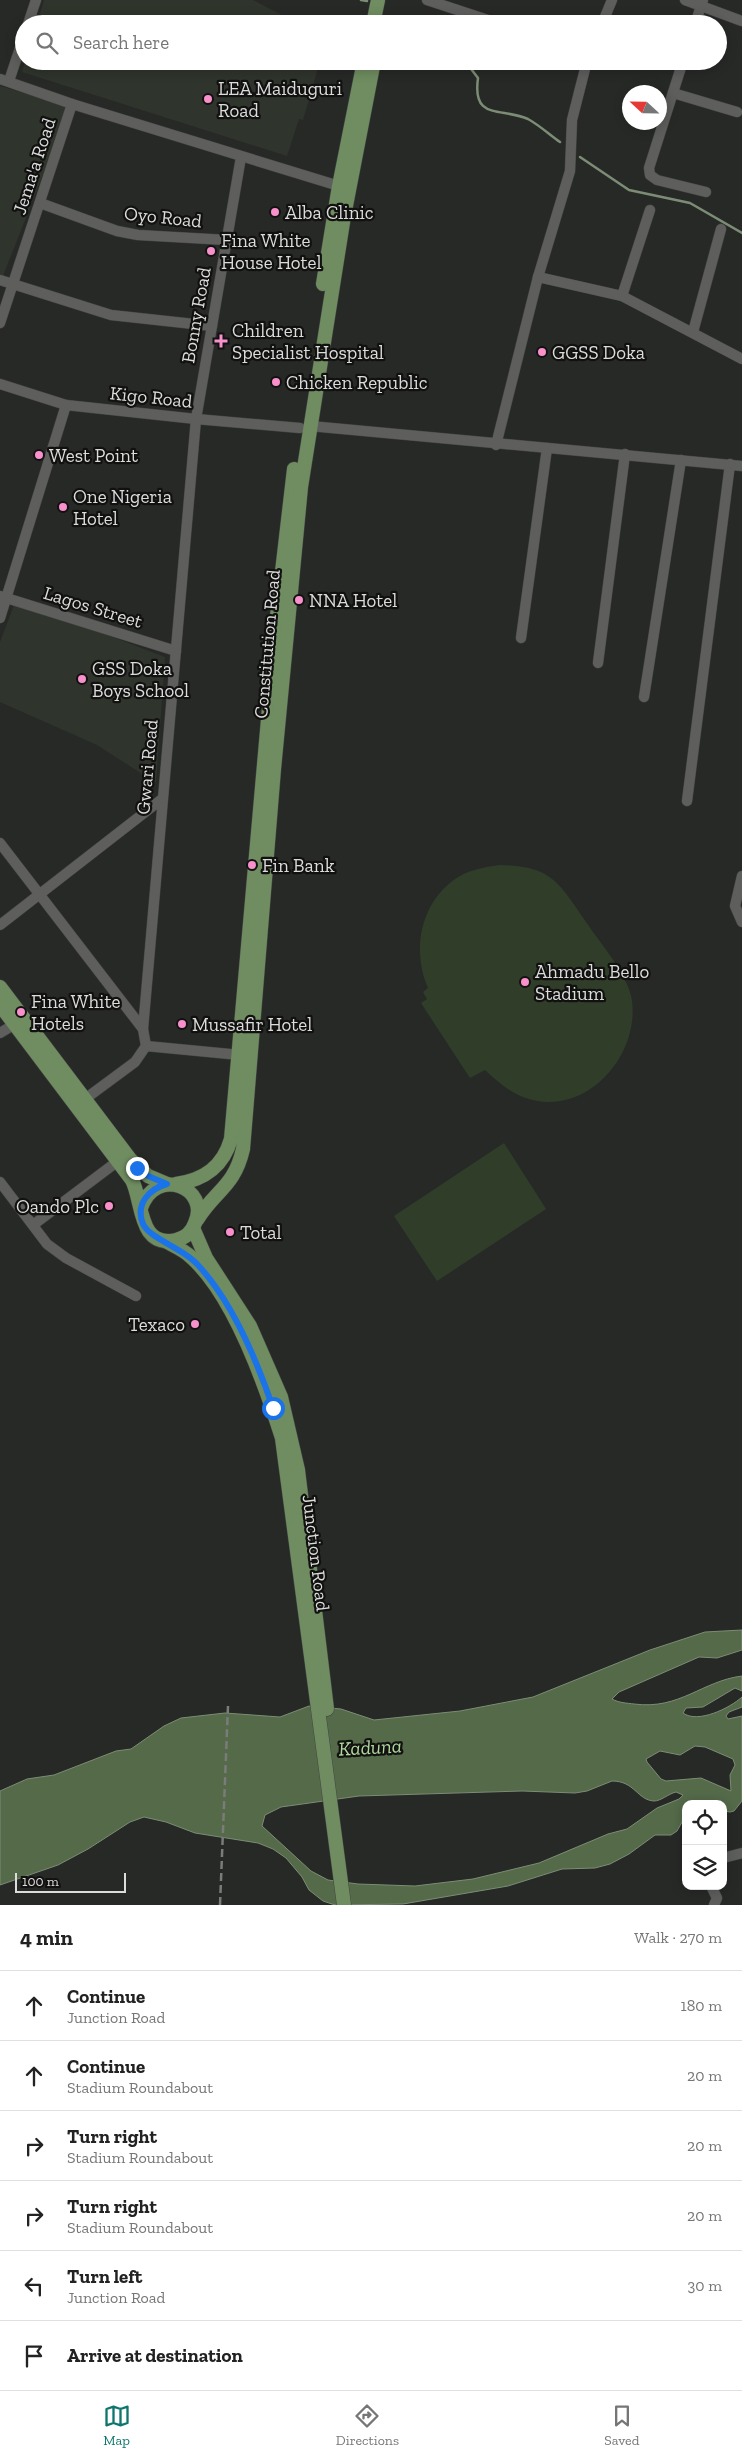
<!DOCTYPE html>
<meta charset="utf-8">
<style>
:root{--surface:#fff;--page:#f6f6f6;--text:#222;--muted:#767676;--line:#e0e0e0;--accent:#0f766e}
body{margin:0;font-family:"Zilla Slab",serif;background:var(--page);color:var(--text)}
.controls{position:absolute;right:15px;bottom:15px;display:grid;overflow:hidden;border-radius:10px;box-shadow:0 2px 12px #0003}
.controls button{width:45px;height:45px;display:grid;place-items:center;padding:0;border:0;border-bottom:1px solid var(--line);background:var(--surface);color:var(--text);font:25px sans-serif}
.compass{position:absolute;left:622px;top:85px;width:45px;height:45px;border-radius:50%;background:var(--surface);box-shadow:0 2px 12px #0003;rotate:292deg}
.scale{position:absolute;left:15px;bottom:12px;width:111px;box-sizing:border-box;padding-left:5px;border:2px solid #dbdcdb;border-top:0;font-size:14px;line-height:18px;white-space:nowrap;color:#dbdcdb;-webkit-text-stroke:4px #111110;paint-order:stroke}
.stop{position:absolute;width:15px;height:15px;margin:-11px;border:4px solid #1a73e8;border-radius:50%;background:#fff}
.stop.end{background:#1a73e8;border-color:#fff;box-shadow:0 1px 5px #0008}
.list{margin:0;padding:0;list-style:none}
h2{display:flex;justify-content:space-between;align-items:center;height:65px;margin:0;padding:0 20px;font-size:21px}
h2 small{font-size:16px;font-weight:400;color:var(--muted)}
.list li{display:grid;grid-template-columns:32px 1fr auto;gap:15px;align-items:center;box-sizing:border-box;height:70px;padding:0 20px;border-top:1px solid var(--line)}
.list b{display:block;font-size:19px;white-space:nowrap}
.list p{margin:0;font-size:16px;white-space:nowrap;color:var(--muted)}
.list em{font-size:16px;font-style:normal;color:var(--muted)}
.icon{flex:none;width:28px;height:28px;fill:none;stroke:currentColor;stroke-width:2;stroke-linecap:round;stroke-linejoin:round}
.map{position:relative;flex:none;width:742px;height:1905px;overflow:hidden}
.search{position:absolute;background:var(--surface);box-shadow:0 2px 12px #0003;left:15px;right:15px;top:15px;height:55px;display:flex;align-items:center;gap:12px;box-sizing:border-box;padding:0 18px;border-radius:28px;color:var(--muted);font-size:19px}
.sheet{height:485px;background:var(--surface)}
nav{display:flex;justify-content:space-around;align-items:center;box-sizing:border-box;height:70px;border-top:1px solid var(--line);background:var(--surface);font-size:14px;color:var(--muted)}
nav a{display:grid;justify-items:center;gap:2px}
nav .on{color:var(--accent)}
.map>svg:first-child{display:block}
</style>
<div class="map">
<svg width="742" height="1905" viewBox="0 0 742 1905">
<rect width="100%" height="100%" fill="#272927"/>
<!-- built -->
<g fill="#2f342c">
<path d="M44,0H253L299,24H37Z"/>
<path d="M25,61H320L303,120L299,119L287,156L22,72Z"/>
<path d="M0,86L70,106L3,276L0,275Z"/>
<path d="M16,600L165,657L156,783L97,745L0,702V642Z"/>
</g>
<!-- green -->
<g fill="#303e29">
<path d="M500,865C552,866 559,883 586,922C600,943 629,976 632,1001C639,1056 587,1116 529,1099C511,1094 498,1082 485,1070L470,1078L421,1003L427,999L423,992L428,988C411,949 421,899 460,876C473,869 486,867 500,865Z"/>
<path d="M504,1143L546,1209L437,1281L394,1216Z"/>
</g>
<!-- water -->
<path fill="#546a49" stroke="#7c8c75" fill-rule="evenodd" d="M742,1630V1650L717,1658L699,1657L619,1692L612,1699C619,1703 627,1703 634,1704C680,1710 702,1681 742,1676V1691L735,1688L703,1707L686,1708L683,1713C698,1724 730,1708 742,1697V1707L729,1712L726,1716L728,1719L742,1716V1801L734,1811L730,1812L723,1811V1804H686V1815L677,1831L671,1835H655L629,1854L610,1864L595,1868L562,1869L508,1886L403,1904L335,1905L323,1901L309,1890L302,1877L286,1858L273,1849L258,1843L195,1833L166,1822L144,1817L130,1822L88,1849L58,1865L0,1885V1791L27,1779L54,1775L116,1751L131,1749L164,1726L181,1718L225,1713L280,1717L309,1706L341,1709L374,1720L460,1711L533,1697L650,1650L705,1632ZM695,1746L705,1747L733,1759L735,1765L730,1775L731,1791L701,1778L666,1781L661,1779L647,1762L646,1759L660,1751L680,1755ZM612,1781C635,1781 637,1800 654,1801C661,1801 668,1794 676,1792L683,1795L679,1799L657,1808L627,1829L608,1834L539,1863L473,1879L415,1886L358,1884L328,1880L311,1871L262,1826L265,1815L281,1807L359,1796L522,1791L575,1793L587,1791Z"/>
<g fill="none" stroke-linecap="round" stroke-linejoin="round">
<!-- stream -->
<g stroke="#7c8c75" stroke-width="2.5">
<path d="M361,0L367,1"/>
<path d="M406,20L411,24"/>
<path d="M465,61L478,78C472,121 501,107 528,119C539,125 550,135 560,142"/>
<path d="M580,157L629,190L690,203L742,233"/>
</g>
<!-- minor casing -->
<g stroke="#454645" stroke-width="11">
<g id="minor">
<path d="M427,0L500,24"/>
<path d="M685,0L742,21"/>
<path d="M28,24L36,0"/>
<path d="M602,24L612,0"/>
<path d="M695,24L703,0"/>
<path d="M683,61L649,168L650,175L657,180L706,192"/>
<path d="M0,79L72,104L339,186"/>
<path d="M9,81L24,36"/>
<path d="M673,93L737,112"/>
<path d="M40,203L117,231L138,235L227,240"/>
<path d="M538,277L622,296L742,359"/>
<path d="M0,280L111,315L212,326"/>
<path d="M622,296L650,210"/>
<path d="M0,323L72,104"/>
<path d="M693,332L721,229"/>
<path d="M0,384L66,405L196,419L300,428"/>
<path d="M310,426L742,466"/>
<path d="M496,445L538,277L570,171L572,120L587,61"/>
<path d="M0,596L176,651"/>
<path d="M0,618L66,405"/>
<path d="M521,638L547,448"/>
<path d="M598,663L625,454"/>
<path d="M644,697L681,460"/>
<path d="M687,801L730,464"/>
<path d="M0,843L143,1029"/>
<path d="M742,876L735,906L742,922"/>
<path d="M0,925L162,799"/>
<path d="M0,1033L15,1024"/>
<path d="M146,1046L240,1055"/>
<path d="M85,1099L135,1062L146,1046L143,1029L196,419L241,157"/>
<path d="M0,1182L47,1244L66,1258L136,1296"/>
<path d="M33,1225L118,1161"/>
<path d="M723,1858L742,1853"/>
<path d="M711,1886L717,1898L714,1905"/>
</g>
</g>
<!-- major casing -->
<g stroke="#454645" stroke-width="15">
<g id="major">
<path d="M373,24L378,0"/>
<path d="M323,284L339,186L364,61"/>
<path d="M0,987L130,1159L148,1176L167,1184"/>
<path d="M0,1005L132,1180C143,1201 138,1249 176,1240C185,1238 192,1232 195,1223C211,1188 156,1165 141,1208"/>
<path d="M176,1184C204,1180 223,1167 231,1139L278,606L294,469"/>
<path d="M197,1220C215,1190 234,1188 243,1149L274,769L301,487L344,216L374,61"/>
<path d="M193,1228L206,1258L250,1326L281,1397L298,1470L327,1709"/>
<path d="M165,1241C174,1246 184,1250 191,1257C234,1295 265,1384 282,1438L344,1905"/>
</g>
</g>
<!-- minor -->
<use href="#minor" stroke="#5e5f5d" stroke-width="10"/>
<!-- major -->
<use href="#major" stroke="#6f8d60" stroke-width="14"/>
<!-- rail -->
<path stroke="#7a7b7a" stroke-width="2.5" stroke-dasharray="8 4" stroke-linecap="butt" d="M220,1905L228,1706"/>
</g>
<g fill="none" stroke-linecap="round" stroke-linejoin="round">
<!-- route -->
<path stroke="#1a73e8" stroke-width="6" d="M137,1168L148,1176L167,1184C149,1189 135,1204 143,1224C150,1239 183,1248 197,1264C232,1301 257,1361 273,1408"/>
</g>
<!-- markers -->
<g fill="#f890cb" stroke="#111110" stroke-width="2">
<circle cx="208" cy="99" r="5"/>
<circle cx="275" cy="212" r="5"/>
<circle cx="211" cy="251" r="5"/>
<path d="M218.5 333.5h5v5h5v5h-5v5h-5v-5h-5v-5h5z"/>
<circle cx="542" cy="352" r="5"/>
<circle cx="276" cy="382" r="5"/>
<circle cx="39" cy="455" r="5"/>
<circle cx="63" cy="507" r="5"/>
<circle cx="299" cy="600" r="5"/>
<circle cx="82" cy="679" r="5"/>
<circle cx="252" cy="865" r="5"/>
<circle cx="525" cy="982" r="5"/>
<circle cx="21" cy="1012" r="5"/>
<circle cx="182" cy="1024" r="5"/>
<circle cx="109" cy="1206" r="5"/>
<circle cx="230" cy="1232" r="5"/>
<circle cx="195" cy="1324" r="5"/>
</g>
<g text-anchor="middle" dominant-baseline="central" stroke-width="4.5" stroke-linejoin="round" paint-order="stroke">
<!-- poi labels -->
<g font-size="19" fill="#dbdcdb" stroke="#111110" text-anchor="start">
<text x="218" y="88">LEA Maiduguri<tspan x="218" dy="22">Road</tspan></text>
<text x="285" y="212">Alba Clinic</text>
<text x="221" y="240">Fina White<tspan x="221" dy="22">House Hotel</tspan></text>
<text x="232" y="330">Children<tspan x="232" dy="22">Specialist Hospital</tspan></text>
<text x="552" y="352">GGSS Doka</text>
<text x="286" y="382">Chicken Republic</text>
<text x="49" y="455">West Point</text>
<text x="73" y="496">One Nigeria<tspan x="73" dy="22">Hotel</tspan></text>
<text x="309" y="600">NNA Hotel</text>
<text x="92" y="668">GSS Doka<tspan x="92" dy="22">Boys School</tspan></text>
<text x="262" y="865">Fin Bank</text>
<text x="535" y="971">Ahmadu Bello<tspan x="535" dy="22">Stadium</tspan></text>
<text x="31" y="1001">Fina White<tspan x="31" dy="22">Hotels</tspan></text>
<text x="192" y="1024">Mussafir Hotel</text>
<text x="99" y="1206" text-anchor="end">Oando Plc</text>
<text x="240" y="1232">Total</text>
<text x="185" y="1324" text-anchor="end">Texaco</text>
</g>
<!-- street labels -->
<g font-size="19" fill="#dbdcdb" stroke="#111110">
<text transform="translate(34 166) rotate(-72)">Jema'a Road</text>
<text transform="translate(163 217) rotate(6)">Oyo Road</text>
<text transform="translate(196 315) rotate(-80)">Bonny Road</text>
<text transform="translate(151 397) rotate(6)">Kigo Road</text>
<text transform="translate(93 607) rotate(17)">Lagos Street</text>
<text transform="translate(267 644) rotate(-85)">Constitution Road</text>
<text transform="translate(147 767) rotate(-85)">Gwari Road</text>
<text transform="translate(316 1553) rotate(83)">Junction Road</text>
</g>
<!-- water labels -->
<g font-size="20" font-style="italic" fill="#b1d89f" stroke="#111110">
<text transform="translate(370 1747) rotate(-3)">Kaduna</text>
</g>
</g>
</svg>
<div class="controls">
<button><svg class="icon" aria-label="locate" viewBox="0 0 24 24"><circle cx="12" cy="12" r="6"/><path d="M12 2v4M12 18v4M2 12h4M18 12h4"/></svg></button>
<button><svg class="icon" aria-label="layers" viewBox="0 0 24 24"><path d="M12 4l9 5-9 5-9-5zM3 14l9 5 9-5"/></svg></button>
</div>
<svg class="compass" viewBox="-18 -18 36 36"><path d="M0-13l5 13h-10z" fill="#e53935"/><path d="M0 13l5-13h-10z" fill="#767676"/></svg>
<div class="scale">100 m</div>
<div class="stop" style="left:273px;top:1408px"></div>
<div class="stop end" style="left:137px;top:1168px"></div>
<div class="search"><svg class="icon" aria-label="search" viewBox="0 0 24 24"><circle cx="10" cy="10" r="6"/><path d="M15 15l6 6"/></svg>Search here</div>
</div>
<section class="sheet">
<h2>4 min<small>Walk · 270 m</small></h2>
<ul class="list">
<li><svg class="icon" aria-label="ahead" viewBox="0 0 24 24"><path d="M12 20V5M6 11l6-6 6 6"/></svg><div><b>Continue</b><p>Junction Road</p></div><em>180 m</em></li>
<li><svg class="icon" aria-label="ahead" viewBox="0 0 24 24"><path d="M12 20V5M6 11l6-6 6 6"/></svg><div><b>Continue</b><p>Stadium Roundabout</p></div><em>20 m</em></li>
<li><svg class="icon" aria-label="right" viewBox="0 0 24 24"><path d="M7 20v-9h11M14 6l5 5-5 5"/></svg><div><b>Turn right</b><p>Stadium Roundabout</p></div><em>20 m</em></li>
<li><svg class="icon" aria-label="right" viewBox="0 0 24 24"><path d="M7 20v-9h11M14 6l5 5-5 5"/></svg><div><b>Turn right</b><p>Stadium Roundabout</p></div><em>20 m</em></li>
<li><svg class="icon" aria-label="left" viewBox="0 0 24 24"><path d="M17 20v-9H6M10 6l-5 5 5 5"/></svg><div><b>Turn left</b><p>Junction Road</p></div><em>30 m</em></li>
<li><svg class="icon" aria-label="arrive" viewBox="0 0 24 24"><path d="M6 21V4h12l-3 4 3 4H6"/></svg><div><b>Arrive at destination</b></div></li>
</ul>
</section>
<nav>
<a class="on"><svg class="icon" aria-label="map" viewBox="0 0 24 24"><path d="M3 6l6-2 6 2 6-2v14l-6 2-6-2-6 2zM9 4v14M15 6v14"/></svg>Map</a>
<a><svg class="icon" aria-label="directions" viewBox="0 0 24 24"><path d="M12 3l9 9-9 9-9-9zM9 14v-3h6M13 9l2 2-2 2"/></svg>Directions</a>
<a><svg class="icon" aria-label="saved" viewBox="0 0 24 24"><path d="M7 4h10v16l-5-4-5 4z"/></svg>Saved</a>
</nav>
